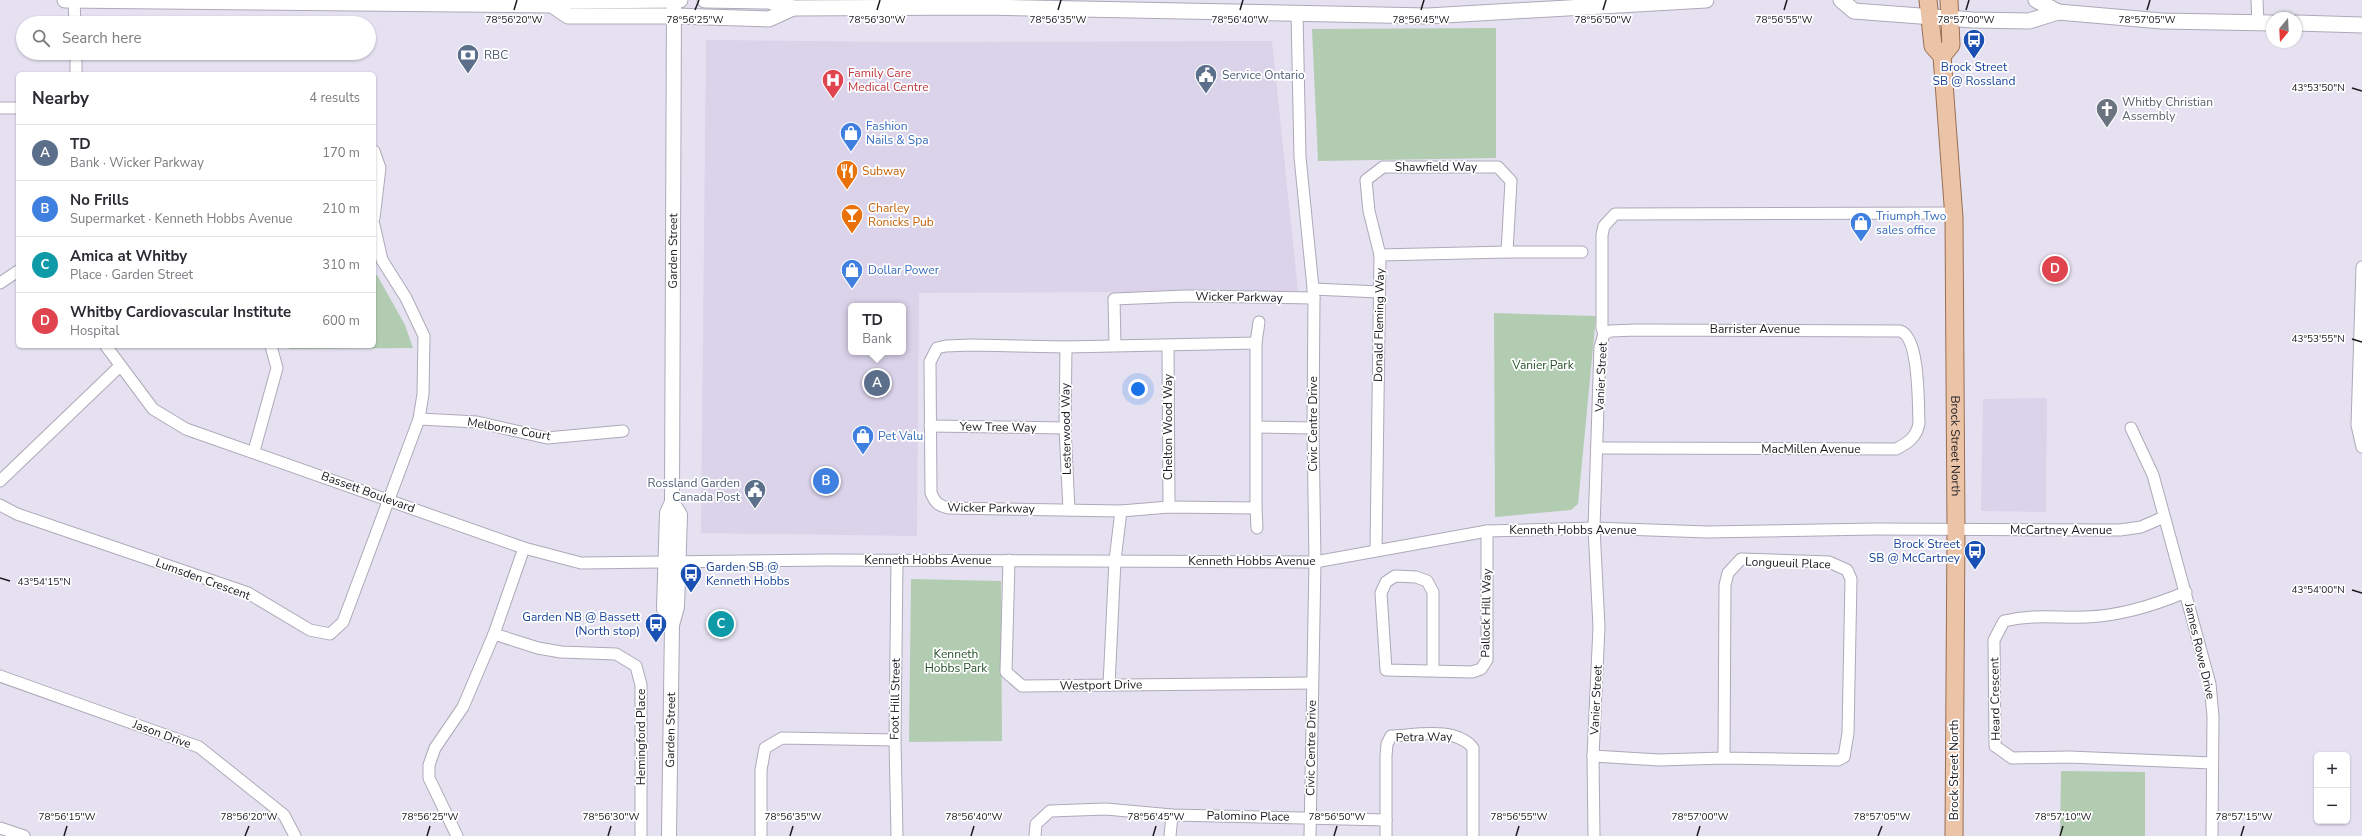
<!DOCTYPE html>
<meta charset="utf-8">
<style>
:root{--surface:#fff;--page:#f2f2f3;--text:#2b2b33;--muted:#7c7c81;--line:#e1e1e2;--accent:#c0341f}
body{margin:0;font-family:"Nunito Sans",sans-serif;background:var(--page);color:var(--text)}
.controls{position:absolute;right:12px;bottom:12px;display:grid;overflow:hidden;border-radius:6px;box-shadow:0 1px 3px #0004}
.controls button{width:36px;height:36px;display:grid;place-items:center;padding:0;border:0;border-bottom:1px solid var(--line);background:var(--surface);color:var(--text);font:20px sans-serif}
.compass{position:absolute;left:2266px;top:12px;width:36px;height:36px;border-radius:50%;background:var(--surface);box-shadow:0 1px 3px #0004;rotate:198deg}
.you{position:absolute;left:1138px;top:389px;width:14px;height:14px;margin:-10px;border:3px solid #fff;border-radius:50%;background:#1a73e8;box-shadow:0 0 0 6px #1a73e833}
.badge{display:grid;place-items:center;width:26px;height:26px;border-radius:50%;background:var(--accent);color:#fff;font-size:13px;font-weight:700}
.pin{position:absolute;translate:-50% -50%;border:2px solid #fff;box-shadow:0 1px 4px #0006}
.popup{position:absolute;left:848px;top:303px;width:58px;height:52px;box-sizing:border-box;display:grid;place-content:center;border-radius:6px;background:var(--surface);filter:drop-shadow(0 1px 3px #0005);font-size:13px;white-space:nowrap;color:var(--muted)}
.popup b{font-size:15px;color:var(--text)}
.popup::after{content:'';position:absolute;left:50%;top:100%;margin-left:-8px;border:8px solid transparent;border-top-color:var(--surface)}
.list{margin:0;padding:0;list-style:none}
h2{display:flex;justify-content:space-between;align-items:center;height:52px;margin:0;padding:0 16px;font-size:17px}
h2 small{font-size:13px;font-weight:400;color:var(--muted)}
.list li{display:grid;grid-template-columns:26px 1fr auto;gap:12px;align-items:center;box-sizing:border-box;height:56px;padding:0 16px;border-top:1px solid var(--line)}
.list b{display:block;font-size:15px;white-space:nowrap}
.list p{margin:0;font-size:13px;white-space:nowrap;color:var(--muted)}
.list em{font-size:13px;font-style:normal;color:var(--muted)}
.icon{flex:none;width:22px;height:22px;fill:none;stroke:currentColor;stroke-width:2;stroke-linecap:round;stroke-linejoin:round}
.map{position:relative;flex:none;width:2362px;height:836px;overflow:hidden}
.search{position:absolute;background:var(--surface);box-shadow:0 1px 3px #0004;left:16px;top:16px;width:360px;height:44px;display:flex;align-items:center;gap:10px;box-sizing:border-box;padding:0 14px;border-radius:22px;color:var(--muted);font-size:15px}
.panel{position:absolute;background:var(--surface);box-shadow:0 1px 3px #0004;left:16px;top:72px;width:360px;height:276px;border-radius:6px}
.map>svg:first-child{display:block}
</style>
<div class="map">
<svg width="2362" height="836" viewBox="0 0 2362 836">
<rect width="100%" height="100%" fill="#e6e1f1"/>
<!-- built -->
<g fill="#dad3ea" fill-rule="evenodd">
<path d="M706,40L898,42L1272,41L1298,291L919,293L917,536L701,533ZM851,306H903V352H851Z"/>
<path d="M2047,398L2046,512L1981,511L1983,399Z"/>
</g>
<!-- green -->
<g fill="#b2ccb2">
<path d="M1496,28V158L1318,161L1312,29Z"/>
<path d="M374,275H377L405,325L413,348L289,349L288,346H374Z"/>
<path d="M1494,313L1596,316L1578,504L1571,510L1495,517Z"/>
<path d="M911,579L1001,581L1002,741L909,742Z"/>
<path d="M2061,771L2145,772V836H2060Z"/>
</g>
<g fill="none" stroke-linecap="round" stroke-linejoin="round">
<!-- minor casing -->
<g stroke="#ada9b8" stroke-width="13">
<g id="minor">
<path d="M74,0L75,23"/>
<path d="M2257,0L2258,23"/>
<path d="M1297,13L1300,157L1314,298L1313,428L1315,562L1310,836"/>
<path d="M76,53V74"/>
<path d="M0,108H18"/>
<path d="M374,151L380,168L374,218"/>
<path d="M1380,255L1369,211L1366,180L1383,167H1498L1511,181L1507,252"/>
<path d="M2362,267L2357,425L2362,447"/>
<path d="M0,283L18,271"/>
<path d="M1313,289L1379,292"/>
<path d="M1604,334L1602,328V235L1604,226L1615,214L1954,213"/>
<path d="M1256,343V508L1169,507L1121,511L949,508C938,506 935,502 931,493L930,362L937,348L946,346L972,345L1066,347Z"/>
<path d="M1256,343L1259,322"/>
<path d="M1115,344L1114,299L1185,296L1314,298"/>
<path d="M106,346L153,409L186,429L524,548L581,563L826,560L1315,562L1487,531L1594,528L1707,532L1875,529L2120,530L2141,527L2164,517"/>
<path d="M1168,346L1169,507"/>
<path d="M1066,347L1065,428L1069,510"/>
<path d="M419,419L477,422L547,438L623,431"/>
<path d="M930,426L1065,428"/>
<path d="M1257,427L1313,428"/>
<path d="M2131,428L2153,475L2210,684L2213,716L2212,836"/>
<path d="M1597,448L1896,449C1908,443 1917,437 1919,423C1918,404 1920,337 1900,331L1636,330L1610,331L1604,334"/>
<path d="M254,451L277,368L271,346"/>
<path d="M0,481L120,366"/>
<path d="M0,505L17,514L248,593L310,630L330,634L343,622L419,419L423,394L424,336L406,298L382,260L374,225"/>
<path d="M1256,508L1257,528"/>
<path d="M1376,550L1380,255L1507,252H1582"/>
<path d="M1009,560L1006,672L1022,686L1312,683"/>
<path d="M2186,592C2155,605 2121,616 2086,617C2057,618 2034,614 2004,621L1994,640L1995,746L2012,758L2069,757L2212,763"/>
<path d="M494,634L538,648L561,652L616,654L636,666L641,685V836"/>
<path d="M1433,671V592L1427,581L1416,577L1395,576L1386,582L1381,593L1386,670L1472,672L1481,669L1487,660V531"/>
<path d="M0,676L199,747L284,815L295,836"/>
<path d="M1109,685L1115,560L1121,511"/>
<path d="M1593,756L1659,760L1724,758L1838,760L1844,757L1848,733L1851,579L1847,570L1829,562L1741,559L1728,573L1725,585L1724,758"/>
<path d="M0,828L24,836"/>
<path d="M457,836L429,778V765L435,748L463,707L494,634L524,548"/>
<path d="M761,836V770L765,748L782,738L895,740"/>
<path d="M897,836L895,740L897,561"/>
<path d="M1035,836L1036,824L1050,811L1106,809L1172,815L1386,820"/>
<path d="M1170,836L1172,815"/>
<path d="M1386,836V756L1387,744L1391,736C1416,735 1456,726 1473,748V836"/>
<path d="M1594,836L1593,756L1599,627L1594,528L1600,347L1604,334"/>
</g>
</g>
<!-- tertiary casing -->
<g stroke="#ada9b8" stroke-width="16">
<g id="tertiary">
<path id="s1" d="M672,625L664,609L667,513L672,502L674,0"/>
<path id="s2" d="M669,836L672,625L677,607L680,515L672,502"/>
</g>
</g>
<!-- secondary casing -->
<g stroke="#ada9b8" stroke-width="17">
<g id="secondary">
<path d="M65,0L552,5L567,1L680,0"/>
<path d="M705,0L769,1L793,8L984,7L1428,16L1706,0"/>
<path d="M1841,0L1854,11L1973,20L2029,21L2058,12L2162,21L2272,23"/>
<path d="M2036,0L2058,12"/>
<path d="M552,5L568,16H674L769,19L793,8"/>
<path d="M2296,23L2362,25"/>
</g>
</g>
<!-- primary casing -->
<g stroke="#996e52" stroke-width="19">
<g id="primary">
<path id="s3" d="M1928,0L1933,46L1942,56L1954,218L1956,530L1954,836"/>
<path d="M1942,56L1951,45L1949,0"/>
</g>
</g>
<!-- minor -->
<use href="#minor" stroke="#fff" stroke-width="11"/>
<!-- tertiary -->
<use href="#tertiary" stroke="#fff" stroke-width="14"/>
<!-- secondary -->
<use href="#secondary" stroke="#fff" stroke-width="15"/>
<!-- primary -->
<use href="#primary" stroke="#ebc3a7" stroke-width="17"/>
</g>
<!-- ticks -->
<path fill="none" stroke="#1b191f" stroke-width="1.5" d="M514,10L517,0M695,10L699,0M877,10L880,0M1058,10L1061,0M1240,10L1243,0M1421,10L1424,0M1603,10L1606,0M1784,10L1787,0M1966,10L1969,0M2147,10L2150,0M2352,88L2362,91M2352,339L2362,342M0,578L10,581M2352,590L2362,593M64,836L67,826M245,836L249,826M427,836L430,826M608,836L611,826M790,836L793,826M971,836L974,826M1153,836L1156,826M1334,836L1337,826M1516,836L1519,826M1697,836L1700,826M1878,836L1882,826M2060,836L2063,826M2241,836L2244,826"/>
<!-- icons -->
<defs>
<g id="bus-pin" transform="scale(1.15)"><path d="M0 17L-7.5 6A9.5 9.5 0 1 1 7.5 6Z" fill="#1a4fb4" stroke="#fff"/><path d="M-5-6H5V4H4V6H2V4H-2V6H-4V4H-5ZM-3.5-4V0h7V-4ZM-3.5 1.2v1.5H-2V1.2ZM2 1.2v1.5H3.5V1.2Z" fill="#fff"/></g>
<g id="bank-pin" transform="scale(1.15)"><path d="M0 17L-7.5 6A9.5 9.5 0 1 1 7.5 6Z" fill="#5c6f8a" stroke="#fff"/><path d="M-6-4H6V4H-6ZM0-2.3a2.3 2.3 0 1 0 0 4.6a2.3 2.3 0 1 0 0-4.6Z" fill="#fff"/></g>
<g id="civic-pin" transform="scale(1.15)"><path d="M0 17L-7.5 6A9.5 9.5 0 1 1 7.5 6Z" fill="#5c6f8a" stroke="#fff"/><path d="M-.6-6.5H3V-4.5H.6V-3L4-1V1h2V6H-6V1h2V-1L-.6-3ZM-1.2 2.5V6h2.4V2.5Z" fill="#fff"/></g>
<g id="hospital-pin" transform="scale(1.15)"><path d="M0 17L-7.5 6A9.5 9.5 0 1 1 7.5 6Z" fill="#e0444e" stroke="#fff"/><path d="M-5-5h3v3.5h4V-5h3V5h-3V1.5h-4V5h-3Z" fill="#fff"/></g>
<g id="church-pin" transform="scale(1.15)"><path d="M0 17L-7.5 6A9.5 9.5 0 1 1 7.5 6Z" fill="#6b7280" stroke="#fff"/><path d="M-1.2-6h2.4v3.5h3.3v2.4h-3.3V6h-2.4V-.1h-3.3v-2.4h3.3Z" fill="#fff"/></g>
<g id="shop-pin" transform="scale(1.15)"><path d="M0 17L-7.5 6A9.5 9.5 0 1 1 7.5 6Z" fill="#3f7fe0" stroke="#fff"/><path d="M-5-2.5h2.3a2.7 3.5 0 0 1 5.4 0H5L5.5 6h-11ZM-1.5-2.5h3a1.5 2.3 0 0 0-3 0Z" fill="#fff"/></g>
<g id="restaurant-pin" transform="scale(1.15)"><path d="M0 17L-7.5 6A9.5 9.5 0 1 1 7.5 6Z" fill="#e8710a" stroke="#fff"/><path d="M-5-6h1v4h1v-4h1v4h1v-4h1v5L-1.5 .5V6h-2V.5L-5-1ZM5-6V6H3V1.5H1.5Q1.5-4 5-6Z" fill="#fff"/></g>
<g id="bar-pin" transform="scale(1.15)"><path d="M0 17L-7.5 6A9.5 9.5 0 1 1 7.5 6Z" fill="#e8710a" stroke="#fff"/><path d="M-6-5H6L.8 .8V4.5H3.5V6h-7V4.5H-.8V.8Z" fill="#fff"/></g>
</defs>
<g fill-rule="evenodd">
<use href="#bus-pin" x="1974" y="40"/>
<use href="#bank-pin" x="468" y="55"/>
<use href="#civic-pin" x="1206" y="75"/>
<use href="#hospital-pin" x="833" y="80"/>
<use href="#church-pin" x="2107" y="109"/>
<use href="#shop-pin" x="851" y="133"/>
<use href="#restaurant-pin" x="847" y="171"/>
<use href="#bar-pin" x="852" y="215"/>
<use href="#shop-pin" x="1861" y="223"/>
<use href="#shop-pin" x="852" y="270"/>
<use href="#shop-pin" x="863" y="436"/>
<use href="#civic-pin" x="755" y="490"/>
<use href="#bus-pin" x="1975" y="551"/>
<use href="#bus-pin" x="691" y="574"/>
<use href="#bus-pin" x="656" y="624"/>
</g>
<g text-anchor="middle" dominant-baseline="central" stroke-width="3.5" stroke-linejoin="round" paint-order="stroke">
<!-- service labels -->
<g font-size="12" fill="#4e5e75" stroke="#fff" text-anchor="start">
<text x="484" y="55">RBC</text>
<text x="1222" y="75">Service Ontario</text>
<text x="740" y="483" text-anchor="end">Rossland Garden<tspan x="740" dy="14">Canada Post</tspan></text>
</g>
<!-- transit labels -->
<g font-size="12" fill="#164399" stroke="#fff" text-anchor="end">
<text x="1974" y="67" text-anchor="middle">Brock Street<tspan x="1974" dy="14">SB @ Rossland</tspan></text>
<text x="1960" y="544">Brock Street<tspan x="1960" dy="14">SB @ McCartney</tspan></text>
<text x="706" y="567" text-anchor="start">Garden SB @<tspan x="706" dy="14">Kenneth Hobbs</tspan></text>
<text x="640" y="617">Garden NB @ Bassett<tspan x="640" dy="14">(North stop)</tspan></text>
</g>
<!-- health labels -->
<g font-size="12" fill="#be3a42" stroke="#fff" text-anchor="start">
<text x="848" y="73">Family Care<tspan x="848" dy="14">Medical Centre</tspan></text>
</g>
<!-- worship labels -->
<g font-size="12" fill="#5b616d" stroke="#fff" text-anchor="start">
<text x="2122" y="102">Whitby Christian<tspan x="2122" dy="14">Assembly</tspan></text>
</g>
<!-- shop labels -->
<g font-size="12" fill="#366cbe" stroke="#fff" text-anchor="start">
<text x="866" y="126">Fashion<tspan x="866" dy="14">Nails &amp; Spa</tspan></text>
<text x="1876" y="216">Triumph Two<tspan x="1876" dy="14">sales office</tspan></text>
<text x="868" y="270">Dollar Power</text>
<text x="878" y="436">Pet Valu</text>
</g>
<!-- street labels -->
<g font-size="12" fill="#1b191f" stroke="#fff">
<text x="1436" y="167">Shawfield Way</text>
<text stroke="none"><textPath href="#s1" startOffset="377">Garden Street</textPath></text>
<text transform="translate(1239 297) rotate(1)">Wicker Parkway</text>
<text transform="translate(1379 325) rotate(-89)">Donald Fleming Way</text>
<text x="1755" y="329">Barrister Avenue</text>
<text transform="translate(1601 377) rotate(-87)">Vanier Street</text>
<text transform="translate(1313 424) rotate(-90)">Civic Centre Drive</text>
<text transform="translate(998 427) rotate(1)">Yew Tree Way</text>
<text transform="translate(1168 427) rotate(-90)">Chelton Wood Way</text>
<text transform="translate(509 429) rotate(10)">Melborne Court</text>
<text transform="translate(1066 429) rotate(-91)">Lesterwood Way</text>
<text stroke="none"><textPath href="#s3" startOffset="450">Brock Street North</textPath></text>
<text x="1811" y="449">MacMillen Avenue</text>
<text transform="translate(368 492) rotate(20)">Bassett Boulevard</text>
<text transform="translate(991 508) rotate(1)">Wicker Parkway</text>
<text x="1573" y="530">Kenneth Hobbs Avenue</text>
<text x="2061" y="530">McCartney Avenue</text>
<text x="928" y="560">Kenneth Hobbs Avenue</text>
<text x="1252" y="561">Kenneth Hobbs Avenue</text>
<text transform="translate(1788 563) rotate(2)">Longueuil Place</text>
<text transform="translate(203 579) rotate(20)">Lumsden Crescent</text>
<text transform="translate(1486 613) rotate(-89)">Pallock Hill Way</text>
<text transform="translate(2200 651) rotate(77)">James Rowe Drive</text>
<text transform="translate(1101 685) rotate(-1)">Westport Drive</text>
<text transform="translate(895 699) rotate(-89)">Foot Hill Street</text>
<text transform="translate(1995 699) rotate(-91)">Heard Crescent</text>
<text transform="translate(1596 700) rotate(-87)">Vanier Street</text>
<text stroke="none"><textPath href="#s2" startOffset="106">Garden Street</textPath></text>
<text transform="translate(162 734) rotate(20)">Jason Drive</text>
<text transform="translate(641 737) rotate(-90)">Hemingford Place</text>
<text transform="translate(1424 737) rotate(-1)">Petra Way</text>
<text transform="translate(1311 748) rotate(-89)">Civic Centre Drive</text>
<text transform="translate(1954 770) rotate(-90)">Brock Street North</text>
<text transform="translate(1248 816) rotate(1)">Palomino Place</text>
</g>
<!-- food labels -->
<g font-size="12" fill="#c56008" stroke="#fff" text-anchor="start">
<text x="862" y="171">Subway</text>
<text x="868" y="208">Charley<tspan x="868" dy="14">Ronicks Pub</tspan></text>
</g>
<!-- park labels -->
<g font-size="12" fill="#255027" stroke="#fff">
<text x="1543" y="365">Vanier Park</text>
<text x="956" y="654">Kenneth<tspan x="956" dy="14">Hobbs Park</tspan></text>
</g>
</g>
<g font-size="10" text-anchor="middle" fill="#1b191f" stroke="#fff" stroke-width="3.5" stroke-linejoin="round" paint-order="stroke">
<text x="514" y="23">78°56'20"W</text>
<text x="695" y="23">78°56'25"W</text>
<text x="877" y="23">78°56'30"W</text>
<text x="1058" y="23">78°56'35"W</text>
<text x="1240" y="23">78°56'40"W</text>
<text x="1421" y="23">78°56'45"W</text>
<text x="1603" y="23">78°56'50"W</text>
<text x="1784" y="23">78°56'55"W</text>
<text x="1966" y="23">78°57'00"W</text>
<text x="2147" y="23">78°57'05"W</text>
<text x="2318" y="91">43°53'50"N</text>
<text x="2318" y="342">43°53'55"N</text>
<text x="44" y="585">43°54'15"N</text>
<text x="2318" y="593">43°54'00"N</text>
<text x="67" y="820">78°56'15"W</text>
<text x="249" y="820">78°56'20"W</text>
<text x="430" y="820">78°56'25"W</text>
<text x="611" y="820">78°56'30"W</text>
<text x="793" y="820">78°56'35"W</text>
<text x="974" y="820">78°56'40"W</text>
<text x="1156" y="820">78°56'45"W</text>
<text x="1337" y="820">78°56'50"W</text>
<text x="1519" y="820">78°56'55"W</text>
<text x="1700" y="820">78°57'00"W</text>
<text x="1882" y="820">78°57'05"W</text>
<text x="2063" y="820">78°57'10"W</text>
<text x="2244" y="820">78°57'15"W</text>
</g>
</svg>
<div class="controls">
<button>+</button>
<button>−</button>
</div>
<svg class="compass" viewBox="-18 -18 36 36"><path d="M0-13l5 13h-10z" fill="#e53935"/><path d="M0 13l5-13h-10z" fill="#7c7c81"/></svg>
<div class="you"></div>
<div class="pin badge" style="left:877px;top:383px;background:#5c6f8a">A</div>
<div class="popup"><b>TD</b>Bank</div>
<div class="pin badge" style="left:826px;top:481px;background:#3f7fe0">B</div>
<div class="pin badge" style="left:721px;top:624px;background:#0f9aa8">C</div>
<div class="pin badge" style="left:2055px;top:269px;background:#e0444e">D</div>
<div class="search"><svg class="icon" aria-label="search" viewBox="0 0 24 24"><circle cx="10" cy="10" r="6"/><path d="M15 15l6 6"/></svg>Search here</div>
<section class="panel">
<h2>Nearby<small>4 results</small></h2>
<ul class="list">
<li><span class="badge" style="background:#5c6f8a">A</span><div><b>TD</b><p>Bank · Wicker Parkway</p></div><em>170 m</em></li>
<li><span class="badge" style="background:#3f7fe0">B</span><div><b>No Frills</b><p>Supermarket · Kenneth Hobbs Avenue</p></div><em>210 m</em></li>
<li><span class="badge" style="background:#0f9aa8">C</span><div><b>Amica at Whitby</b><p>Place · Garden Street</p></div><em>310 m</em></li>
<li><span class="badge" style="background:#e0444e">D</span><div><b>Whitby Cardiovascular Institute</b><p>Hospital</p></div><em>600 m</em></li>
</ul>
</section>
</div>
